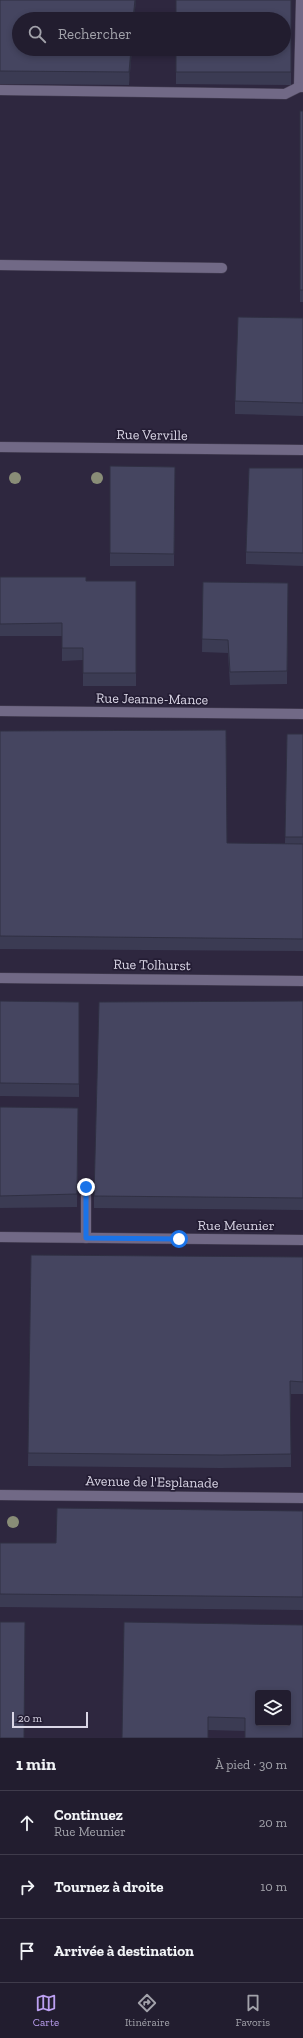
<!DOCTYPE html>
<html lang="fr">
<meta charset="utf-8">
<style>
:root{--surface:#221d2f;--page:#2a2637;--text:#f1f3f6;--muted:#a2a2aa;--line:#3f3b4b;--accent:#bca0f2}
body{margin:0;font-family:"Zilla Slab",serif;background:var(--page);color:var(--text)}
.controls{position:absolute;right:12px;bottom:12px;display:grid;overflow:hidden;border-radius:4px;box-shadow:0 2px 6px #0003}
.controls button{width:36px;height:36px;display:grid;place-items:center;padding:0;border:0;border-bottom:1px solid var(--line);background:var(--surface);color:var(--text);font:20px sans-serif}
.scale{position:absolute;left:12px;bottom:10px;width:76px;box-sizing:border-box;padding-left:4px;border:2px solid #dad6e6;border-top:0;font-size:11px;line-height:14px;white-space:nowrap;color:#dad6e6;-webkit-text-stroke:3px #241d34;paint-order:stroke}
.stop{position:absolute;width:12px;height:12px;margin:-9px;border:3px solid #1a73e8;border-radius:50%;background:#fff}
.stop.end{background:#1a73e8;border-color:#fff;box-shadow:0 1px 4px #0008}
.list{margin:0;padding:0;list-style:none}
h2{display:flex;justify-content:space-between;align-items:center;height:52px;margin:0;padding:0 16px;font-size:17px}
h2 small{font-size:13px;font-weight:400;color:var(--muted)}
.list li{display:grid;grid-template-columns:26px 1fr auto;gap:12px;align-items:center;box-sizing:border-box;height:64px;padding:0 16px;border-top:1px solid var(--line)}
.list b{display:block;font-size:15px;white-space:nowrap}
.list p{margin:0;font-size:13px;white-space:nowrap;color:var(--muted)}
.list em{font-size:13px;font-style:normal;color:var(--muted)}
.icon{flex:none;width:22px;height:22px;fill:none;stroke:currentColor;stroke-width:2;stroke-linecap:round;stroke-linejoin:round}
.map{position:relative;flex:none;width:303px;height:1738px;overflow:hidden}
.search{position:absolute;background:var(--surface);box-shadow:0 2px 6px #0003;left:12px;right:12px;top:12px;height:44px;display:flex;align-items:center;gap:10px;box-sizing:border-box;padding:0 14px;border-radius:22px;color:var(--muted);font-size:15px}
.sheet{height:244px;background:var(--surface)}
nav{display:flex;justify-content:space-around;align-items:center;box-sizing:border-box;height:56px;border-top:1px solid var(--line);background:var(--surface);font-size:11px;color:var(--muted)}
nav a{display:grid;justify-items:center;gap:2px}
nav .on{color:var(--accent)}
.map>svg:first-child{display:block}
</style>
<div class="map">
<svg width="303" height="1738" viewBox="0 0 303 1738">
<rect width="100%" height="100%" fill="#2e273f"/>
<g fill="none" stroke-linecap="round" stroke-linejoin="round">
<!-- minor casing -->
<g stroke="#494357" stroke-width="11">
<g id="minor">
<path d="M301,0L299,87H303"/>
<path d="M0,90L285,94L299,87"/>
<path d="M0,265L222,268"/>
<path d="M0,447L303,450"/>
<path d="M0,711L303,714"/>
<path d="M0,978L303,981"/>
<path d="M0,1237L303,1240"/>
<path d="M86,1238V1187"/>
<path d="M0,1495L303,1498"/>
</g>
</g>
<!-- minor -->
<use href="#minor" stroke="#716986" stroke-width="10"/>
</g>
<!-- trees -->
<g fill="#898d77">
<circle cx="15" cy="478" r="6"/>
<circle cx="97" cy="478" r="6"/>
<circle cx="13" cy="1522" r="6"/>
</g>
<!-- wall -->
<g fill="#3b3b53">
<path d="M0,0H136L134,19H19V49H132L129,85L0,84Z"/>
<path d="M291,0V85L176,84V49Z"/>
<rect x="300" y="111" width="3" height="191"/>
<path d="M303,318V416L235,414V401Z"/>
<path d="M110,466L175,467L174,566H110Z"/>
<path d="M303,468V566L246,564V552Z"/>
<path d="M0,577L86,581H136V686H83V660L62,661V636H0Z"/>
<path d="M203,582L288,583L287,684L230,685L228,653L202,652Z"/>
<path d="M0,731L227,843L285,844L287,734H303V951L0,949Z"/>
<path d="M0,1001L79,1084V1097L0,1096Z"/>
<path d="M303,1001V1210L94,1208V1196Z"/>
<path d="M0,1107L78,1108L77,1207L0,1208Z"/>
<path d="M31,1255L303,1257V1394H291V1467L221,1468L28,1466Z"/>
<path d="M303,1511V1610L0,1607V1543H56Z"/>
<path d="M303,1625L245,1731L208,1730V1738H122Z"/>
</g>
<!-- shaded-wall -->
<g fill="#303043">
<path d="M135,0H136L134,19H133Z"/>
<path d="M131,49H132L129,85V72Z"/>
</g>
<!-- building -->
<g fill="#454560" stroke="#303043" fill-rule="evenodd">
<path d="M0,0H135L133,19H19V49H131L129,72L0,71Z"/>
<path d="M176,0H291V72H176V49H284V19H176Z"/>
<rect x="300" y="111" width="3" height="179"/>
<path d="M238,317L303,318V403L235,401Z"/>
<path d="M110,466L175,467L174,554L110,553Z"/>
<path d="M249,468H303V553L246,552Z"/>
<path d="M0,577H86V581H136V673H83V648H62V623L0,624Z"/>
<path d="M203,582L288,583L287,671L230,672L228,640L202,639Z"/>
<path d="M226,730L227,843L303,844V939L0,936V731Z"/>
<path d="M287,734H303V837H285Z"/>
<path d="M0,1001L79,1002V1084L0,1083Z"/>
<path d="M303,1001V1198L94,1196L99,1002Z"/>
<path d="M0,1107L78,1108L77,1194L0,1196Z"/>
<path d="M31,1255L303,1257V1382L290,1381L291,1454L221,1455L28,1453Z"/>
<path d="M57,1508L303,1511V1597L0,1594V1543H56Z"/>
<path d="M0,1622H25L24,1738H0Z"/>
<path d="M124,1622L303,1625V1738H245V1718L208,1717V1738H122ZM258,1693H288V1723H258Z"/>
</g>
<g fill="none" stroke-linecap="round" stroke-linejoin="round">
<!-- route -->
<path stroke="#1a73e8" stroke-width="5" d="M86,1187V1238L179,1239"/>
</g>
<g text-anchor="middle" dominant-baseline="central" stroke-width="3.5" stroke-linejoin="round" paint-order="stroke">
<!-- street labels -->
<g font-size="14" fill="#dad6e6" stroke="#241d34">
<text transform="translate(152 435) rotate(1)">Rue Verville</text>
<text transform="translate(152 699) rotate(1)">Rue Jeanne-Mance</text>
<text transform="translate(152 965) rotate(1)">Rue Tolhurst</text>
<text x="236" y="1225">Rue Meunier</text>
<text transform="translate(152 1482) rotate(1)">Avenue de l'Esplanade</text>
</g>
</g>
</svg>
<div class="controls">
<button><svg class="icon" aria-label="layers" viewBox="0 0 24 24"><path d="M12 4l9 5-9 5-9-5zM3 14l9 5 9-5"/></svg></button>
</div>
<div class="scale">20 m</div>
<div class="stop" style="left:179px;top:1239px"></div>
<div class="stop end" style="left:86px;top:1187px"></div>
<div class="search"><svg class="icon" aria-label="search" viewBox="0 0 24 24"><circle cx="10" cy="10" r="6"/><path d="M15 15l6 6"/></svg>Rechercher</div>
</div>
<section class="sheet">
<h2>1 min<small>À pied · 30 m</small></h2>
<ul class="list">
<li><svg class="icon" aria-label="ahead" viewBox="0 0 24 24"><path d="M12 20V5M6 11l6-6 6 6"/></svg><div><b>Continuez</b><p>Rue Meunier</p></div><em>20 m</em></li>
<li><svg class="icon" aria-label="right" viewBox="0 0 24 24"><path d="M7 20v-9h11M14 6l5 5-5 5"/></svg><div><b>Tournez à droite</b></div><em>10 m</em></li>
<li><svg class="icon" aria-label="arrive" viewBox="0 0 24 24"><path d="M6 21V4h12l-3 4 3 4H6"/></svg><div><b>Arrivée à destination</b></div></li>
</ul>
</section>
<nav>
<a class="on"><svg class="icon" aria-label="map" viewBox="0 0 24 24"><path d="M3 6l6-2 6 2 6-2v14l-6 2-6-2-6 2zM9 4v14M15 6v14"/></svg>Carte</a>
<a><svg class="icon" aria-label="directions" viewBox="0 0 24 24"><path d="M12 3l9 9-9 9-9-9zM9 14v-3h6M13 9l2 2-2 2"/></svg>Itinéraire</a>
<a><svg class="icon" aria-label="saved" viewBox="0 0 24 24"><path d="M7 4h10v16l-5-4-5 4z"/></svg>Favoris</a>
</nav>
